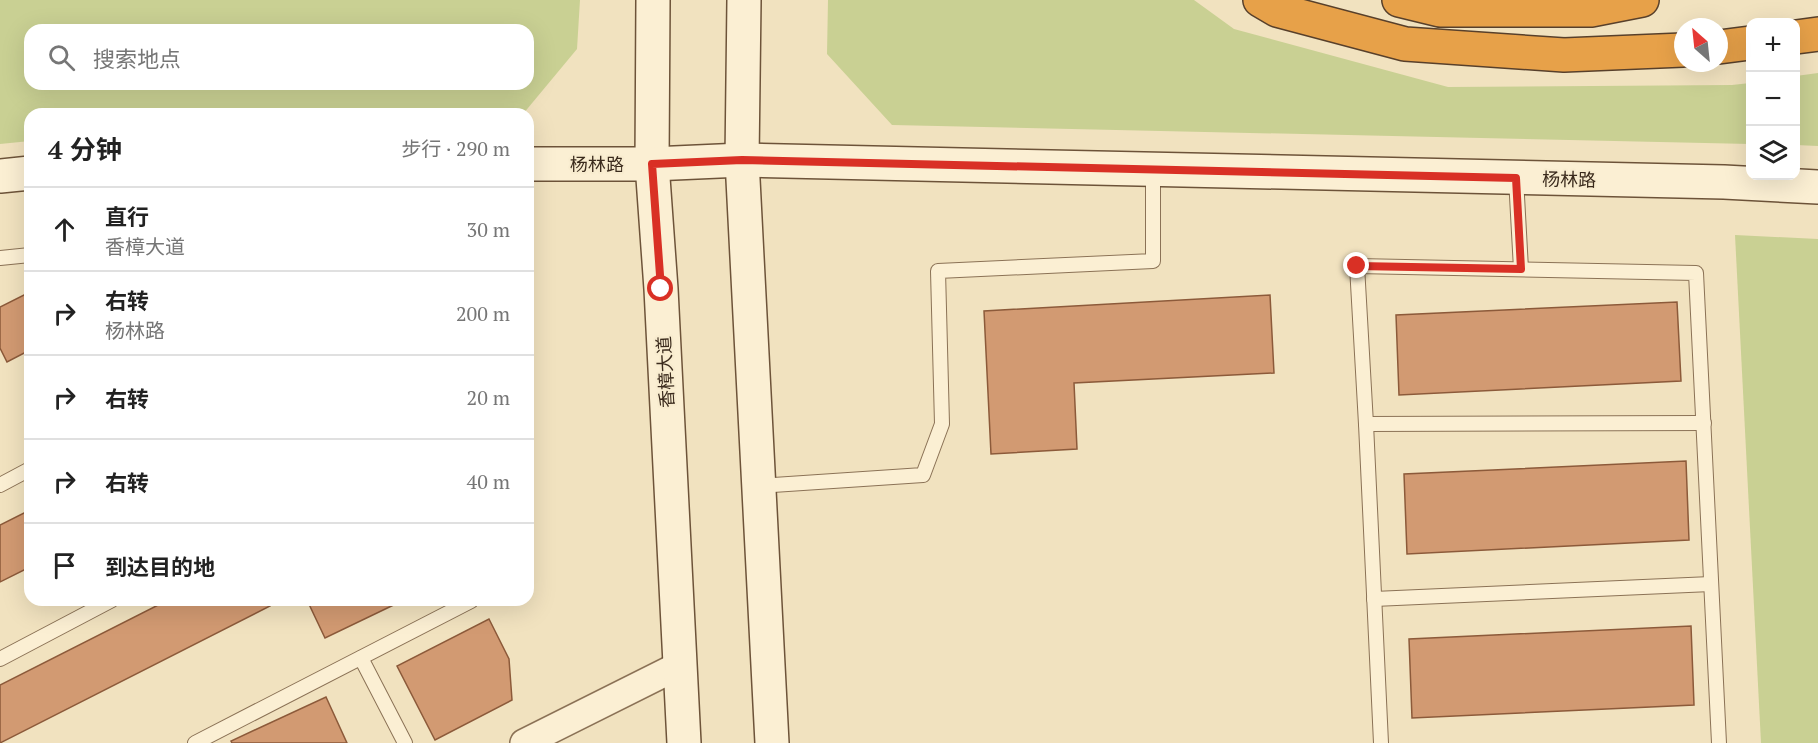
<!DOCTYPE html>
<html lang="zh">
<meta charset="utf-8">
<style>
:root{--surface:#fff;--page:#f6f6f6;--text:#222;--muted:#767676;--line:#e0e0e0}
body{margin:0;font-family:"PT Serif","Noto Sans SC",serif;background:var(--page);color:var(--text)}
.controls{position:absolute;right:18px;top:18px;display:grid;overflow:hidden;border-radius:12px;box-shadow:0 6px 24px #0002}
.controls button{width:54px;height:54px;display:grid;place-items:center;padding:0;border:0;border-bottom:2px solid var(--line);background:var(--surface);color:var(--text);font:30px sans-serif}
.compass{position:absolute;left:1674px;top:18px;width:54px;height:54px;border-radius:50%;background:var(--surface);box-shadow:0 6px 24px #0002;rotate:333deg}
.stop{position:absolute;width:18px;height:18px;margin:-14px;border:4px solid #d93025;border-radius:50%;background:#fff}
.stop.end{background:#d93025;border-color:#fff;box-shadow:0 2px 6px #0008}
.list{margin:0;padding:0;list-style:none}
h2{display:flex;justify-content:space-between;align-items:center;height:78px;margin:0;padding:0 24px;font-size:26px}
h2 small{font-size:20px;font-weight:400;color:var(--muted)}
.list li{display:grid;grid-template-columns:39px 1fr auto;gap:18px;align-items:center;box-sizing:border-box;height:84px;padding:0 24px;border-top:2px solid var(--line)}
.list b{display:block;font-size:22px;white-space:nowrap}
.list p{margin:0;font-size:20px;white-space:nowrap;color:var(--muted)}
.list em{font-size:20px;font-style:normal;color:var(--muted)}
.icon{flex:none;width:33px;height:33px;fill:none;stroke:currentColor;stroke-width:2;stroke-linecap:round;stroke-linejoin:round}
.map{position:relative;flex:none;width:1818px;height:743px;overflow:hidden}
.search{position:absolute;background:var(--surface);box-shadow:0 6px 24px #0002;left:24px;top:24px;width:510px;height:66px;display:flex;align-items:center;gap:15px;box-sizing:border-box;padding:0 21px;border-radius:18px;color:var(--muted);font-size:22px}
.panel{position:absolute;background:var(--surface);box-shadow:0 6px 24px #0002;left:24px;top:108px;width:510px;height:498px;border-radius:18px}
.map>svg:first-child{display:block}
</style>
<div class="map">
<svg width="1818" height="743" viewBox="0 0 1818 743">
<rect width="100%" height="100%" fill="#f1e2bf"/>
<!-- green -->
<g fill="#c9d093" fill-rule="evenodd">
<path d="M0,0H580L577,49L523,114H30V141L0,144ZM30,30H528V84H30Z"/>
<path d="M828,0H1194L1234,29L1448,87L1732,85L1750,83V144L892,125L827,54Z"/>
<path d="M1818,73V146L1796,145V76Z"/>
<path d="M1735,235L1818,239V743H1761Z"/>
</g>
<!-- building -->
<g fill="#d29a72" stroke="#8c5a3a" stroke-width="1.5">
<path d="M30,292V350L7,362L0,348V307Z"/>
<path d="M1270,295L1274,373L1074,383L1077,449L991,454L984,311Z"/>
<path d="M1677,302L1681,381L1399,395L1396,315Z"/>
<path d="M1686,461L1689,540L1407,554L1404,474Z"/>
<path d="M30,510V567L0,582V525Z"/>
<path d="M168,600H266L270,606L0,743V685Z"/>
<path d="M307,600H404L325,638Z"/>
<path d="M489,619L509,659L512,700L435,740L397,666Z"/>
<path d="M1691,626L1694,705L1412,718L1409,639Z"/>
<path d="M326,697L347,743H232L231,741Z"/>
</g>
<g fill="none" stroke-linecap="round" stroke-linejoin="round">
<!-- lane casing -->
<g stroke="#8b7256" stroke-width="16">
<g id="lane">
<path d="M1516,178L1521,269"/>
<path d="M0,258L30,255"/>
<path d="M1366,424L1704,423"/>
<path d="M0,485L30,469"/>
<path d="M758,486L923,475L942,424L938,271L1153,261V169"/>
<path d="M1374,599L1711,584"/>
<path d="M361,658L405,743"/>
<path d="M0,659L112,600"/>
<path d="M195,743L471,601V600"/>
<path d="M1381,743L1366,424L1357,266L1696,273L1719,743"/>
</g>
</g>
<!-- street casing -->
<g stroke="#8b7256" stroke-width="30">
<path id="street" d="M524,743L680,665"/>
</g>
<!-- secondary casing -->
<g stroke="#6d5339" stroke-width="36">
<g id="secondary">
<path d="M653,0L652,164L661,289L684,743"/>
<path d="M744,0L742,160L772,743"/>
<path d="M528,164H652L742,160L1724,182L1818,187"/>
<path d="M0,176L30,173"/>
</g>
</g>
<!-- highway casing -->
<g stroke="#58402b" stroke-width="36">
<g id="highway">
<path d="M1260,0L1277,10L1405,44L1564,55L1683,50"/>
<path d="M1399,0L1440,10H1591L1642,0"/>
<path d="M1796,37L1818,34"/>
<path d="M1719,47L1750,43"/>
</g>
</g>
<!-- lane -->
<use href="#lane" stroke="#fbefd3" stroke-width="14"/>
<!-- street -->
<use href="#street" stroke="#fbefd3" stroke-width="27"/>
<!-- secondary -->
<use href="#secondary" stroke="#fbefd3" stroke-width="33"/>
<!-- highway -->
<use href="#highway" stroke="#e7a149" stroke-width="33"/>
</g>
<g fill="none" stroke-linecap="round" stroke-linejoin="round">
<!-- route -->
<path stroke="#d93025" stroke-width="8" d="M661,289L652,164L742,160L1516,178L1521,269L1357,266"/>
</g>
<g text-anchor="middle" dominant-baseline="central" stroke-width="4.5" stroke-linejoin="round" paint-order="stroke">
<!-- street labels -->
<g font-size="18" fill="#3a2a1c" stroke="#f8eccf">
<text x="597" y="164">杨林路</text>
<text transform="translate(1569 179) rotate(1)">杨林路</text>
<text transform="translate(665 372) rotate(-93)">香樟大道</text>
</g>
</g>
</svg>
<div class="controls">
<button>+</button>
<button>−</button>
<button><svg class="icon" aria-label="layers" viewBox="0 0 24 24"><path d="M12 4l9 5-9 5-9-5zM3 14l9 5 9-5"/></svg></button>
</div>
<svg class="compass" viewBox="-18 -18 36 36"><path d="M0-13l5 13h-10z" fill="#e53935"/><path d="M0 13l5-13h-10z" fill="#767676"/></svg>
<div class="stop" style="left:661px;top:289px"></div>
<div class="stop end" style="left:1357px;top:266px"></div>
<div class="search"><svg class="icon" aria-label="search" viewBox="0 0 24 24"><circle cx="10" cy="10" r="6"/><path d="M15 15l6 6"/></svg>搜索地点</div>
<section class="panel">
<h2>4 分钟<small>步行 · 290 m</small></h2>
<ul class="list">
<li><svg class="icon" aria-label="ahead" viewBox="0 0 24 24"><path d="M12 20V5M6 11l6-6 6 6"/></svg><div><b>直行</b><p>香樟大道</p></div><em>30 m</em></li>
<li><svg class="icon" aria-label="right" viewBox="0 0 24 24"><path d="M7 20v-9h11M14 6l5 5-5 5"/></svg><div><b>右转</b><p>杨林路</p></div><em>200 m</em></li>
<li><svg class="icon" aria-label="right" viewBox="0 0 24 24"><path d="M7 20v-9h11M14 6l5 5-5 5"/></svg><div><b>右转</b></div><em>20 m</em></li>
<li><svg class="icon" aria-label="right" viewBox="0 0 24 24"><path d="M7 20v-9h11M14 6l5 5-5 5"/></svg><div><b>右转</b></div><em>40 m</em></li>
<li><svg class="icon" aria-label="arrive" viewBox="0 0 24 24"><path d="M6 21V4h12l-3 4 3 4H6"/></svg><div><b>到达目的地</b></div></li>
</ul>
</section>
</div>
